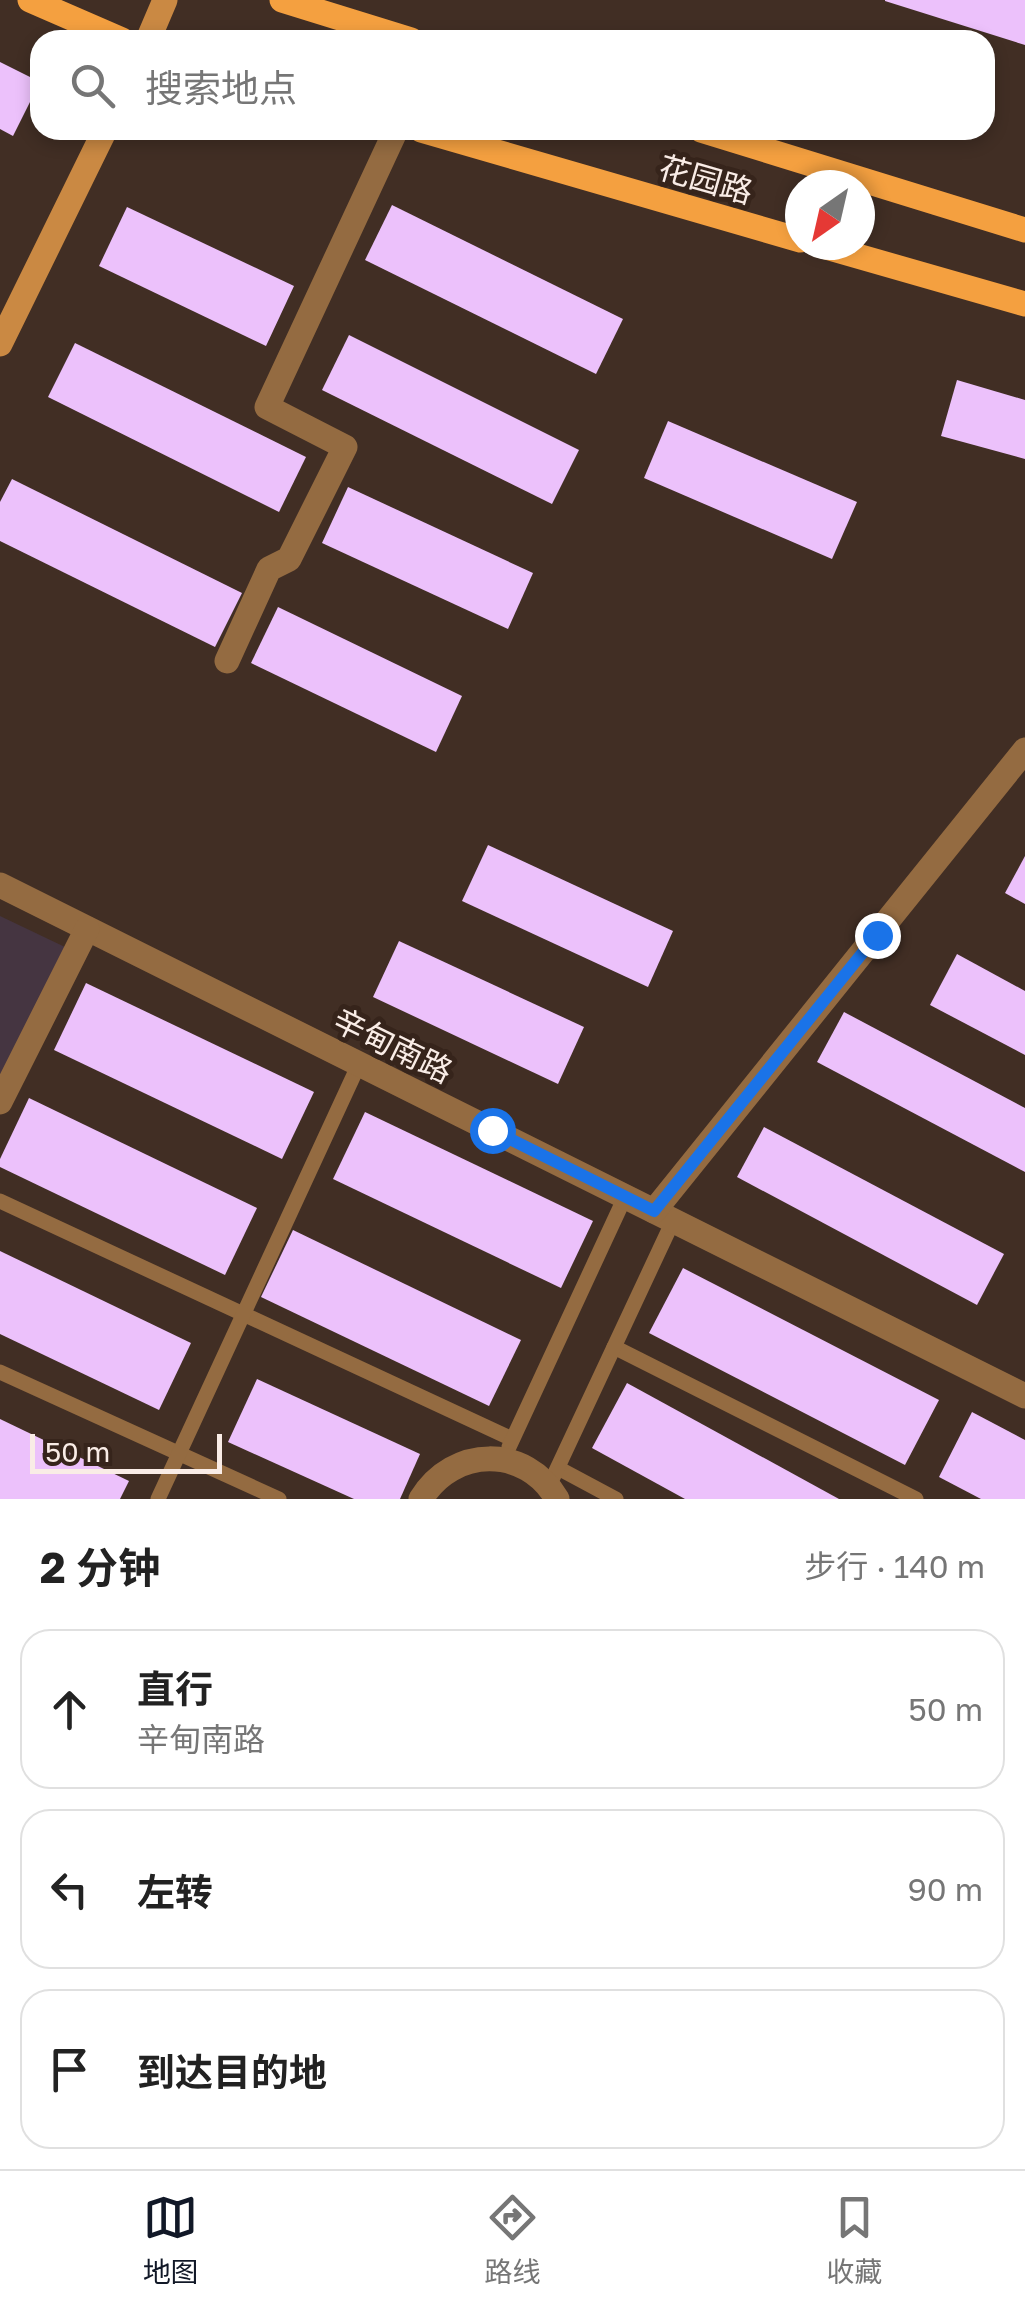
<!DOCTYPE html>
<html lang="zh">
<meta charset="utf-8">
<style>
:root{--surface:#fff;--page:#f6f6f6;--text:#222;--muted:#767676;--line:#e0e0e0;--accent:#111827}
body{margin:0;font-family:"Golos Text","Noto Sans SC",sans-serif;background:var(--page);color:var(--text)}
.compass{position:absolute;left:785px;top:170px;width:90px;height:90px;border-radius:50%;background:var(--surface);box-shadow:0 5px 15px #0003;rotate:214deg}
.scale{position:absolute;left:30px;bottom:25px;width:192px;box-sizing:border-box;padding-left:10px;border:5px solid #f9ece6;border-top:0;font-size:28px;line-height:35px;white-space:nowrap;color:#f9ece6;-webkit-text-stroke:8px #36241b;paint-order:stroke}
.stop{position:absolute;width:30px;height:30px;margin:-22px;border:8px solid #1a73e8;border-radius:50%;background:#fff}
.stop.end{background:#1a73e8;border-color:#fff;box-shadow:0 2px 10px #0008}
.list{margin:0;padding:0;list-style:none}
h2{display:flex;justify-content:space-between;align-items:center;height:130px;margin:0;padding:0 40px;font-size:42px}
h2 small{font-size:32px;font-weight:400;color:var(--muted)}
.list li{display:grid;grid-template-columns:65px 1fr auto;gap:30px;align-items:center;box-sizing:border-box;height:160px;margin:0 20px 20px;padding:0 20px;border:2px solid var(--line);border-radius:30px}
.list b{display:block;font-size:38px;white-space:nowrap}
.list p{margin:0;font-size:32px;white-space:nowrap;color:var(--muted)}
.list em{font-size:32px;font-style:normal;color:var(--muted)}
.icon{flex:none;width:55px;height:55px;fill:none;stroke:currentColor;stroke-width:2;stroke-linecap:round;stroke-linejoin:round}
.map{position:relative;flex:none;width:1025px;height:1499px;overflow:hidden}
.search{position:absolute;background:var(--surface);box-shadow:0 5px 15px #0003;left:30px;right:30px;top:30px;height:110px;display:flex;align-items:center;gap:25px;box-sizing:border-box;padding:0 35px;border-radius:30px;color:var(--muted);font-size:38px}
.sheet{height:670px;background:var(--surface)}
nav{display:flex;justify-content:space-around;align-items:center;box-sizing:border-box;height:140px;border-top:2px solid var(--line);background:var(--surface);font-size:28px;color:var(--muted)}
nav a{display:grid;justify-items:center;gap:5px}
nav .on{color:var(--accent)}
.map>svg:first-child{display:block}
</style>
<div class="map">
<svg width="1025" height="1499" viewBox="0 0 1025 1499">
<rect width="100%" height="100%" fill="#412e24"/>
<!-- commercial -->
<path fill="#453541" d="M0,916L67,948L0,1076Z"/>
<!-- building -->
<g fill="#ecc1fb">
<path d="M885,0H1025V45L885,1Z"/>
<path d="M0,62L40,82L13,136L0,129Z"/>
<path d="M392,205L623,319L596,374L365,260Z"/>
<path d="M127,207L294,286L266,346L99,266Z"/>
<path d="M349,335L579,450L552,504L322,390Z"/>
<path d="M75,343L306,457L279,512L48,397Z"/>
<path d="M957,380L1025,400V459L941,436Z"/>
<path d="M668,421L857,502L832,559L644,478Z"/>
<path d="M12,479L242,593L215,647L0,541V502Z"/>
<path d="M348,487L533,573L508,629L322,543Z"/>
<path d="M278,607L462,696L436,752L251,663Z"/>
<path d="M488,845L673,931L648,987L462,901Z"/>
<path d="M1025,856V904L1005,893Z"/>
<path d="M399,941L584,1027L558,1084L373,997Z"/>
<path d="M957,954L1025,991V1055L930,1005Z"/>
<path d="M86,983L314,1092L282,1159L54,1050Z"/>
<path d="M844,1012L1025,1108V1172L817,1062Z"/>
<path d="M29,1098L257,1208L225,1275L0,1167V1159Z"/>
<path d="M365,1112L593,1221L561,1288L333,1179Z"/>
<path d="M764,1127L1004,1254L977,1305L737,1177Z"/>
<path d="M293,1230L521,1340L489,1406L261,1297Z"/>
<path d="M0,1251L191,1343L159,1410L0,1334Z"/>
<path d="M683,1268L939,1400L905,1465L649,1333Z"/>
<path d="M257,1379L420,1454L400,1499H354L228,1442Z"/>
<path d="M627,1383L839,1499H685L592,1448Z"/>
<path d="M972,1412L1025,1440V1499H981L939,1477Z"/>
<path d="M0,1419L129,1481L120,1499H0Z"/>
</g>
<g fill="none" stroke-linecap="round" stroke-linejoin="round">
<!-- service -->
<g stroke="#946b41" stroke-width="15">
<path d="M0,1201L512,1439"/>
<path d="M614,1347L916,1499"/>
<path d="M0,1372L279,1499"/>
<path d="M509,1447L625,1197"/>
<path d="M558,1468L616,1499"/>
<path d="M549,1486L673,1221"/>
<path d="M158,1499L359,1064"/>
</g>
<!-- minor -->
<g stroke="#946b41" stroke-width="25">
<path d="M227,661L269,569L289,559L345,447L267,407L396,130"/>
<path d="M0,885L1025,1396"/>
<path d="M0,1102L87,929"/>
<path d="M654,1211L1025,750"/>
<path d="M421,1499C453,1446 526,1445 557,1499"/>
</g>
<!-- secondary -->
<g stroke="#ca8943" stroke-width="25">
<path d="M148,40L165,0"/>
<path d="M0,344L105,130"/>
</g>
<!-- primary -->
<g stroke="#f4a040" stroke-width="25">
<path d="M30,0L122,40"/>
<path d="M282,0L411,40"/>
<path d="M421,130L800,240"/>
<path d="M701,130L1025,230"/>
<path d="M819,245L1025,304"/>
</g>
</g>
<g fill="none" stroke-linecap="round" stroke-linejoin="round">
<!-- route -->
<path stroke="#1a73e8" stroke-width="12" d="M492,1130L654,1211L877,935"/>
</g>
<g text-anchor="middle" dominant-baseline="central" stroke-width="10" stroke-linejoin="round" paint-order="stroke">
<!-- street labels -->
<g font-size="32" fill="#f9ece6" stroke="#36241b">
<text transform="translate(706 179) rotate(16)">花园路</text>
<text transform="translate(393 1045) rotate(26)">辛甸南路</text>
</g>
</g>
</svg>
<svg class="compass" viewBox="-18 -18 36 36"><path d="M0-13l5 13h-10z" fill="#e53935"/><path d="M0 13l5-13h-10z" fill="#767676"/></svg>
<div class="scale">50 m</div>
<div class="stop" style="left:492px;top:1130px"></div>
<div class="stop end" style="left:877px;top:935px"></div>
<div class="search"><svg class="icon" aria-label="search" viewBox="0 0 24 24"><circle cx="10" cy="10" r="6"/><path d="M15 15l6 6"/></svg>搜索地点</div>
</div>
<section class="sheet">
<h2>2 分钟<small>步行 · 140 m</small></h2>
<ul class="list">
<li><svg class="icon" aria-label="ahead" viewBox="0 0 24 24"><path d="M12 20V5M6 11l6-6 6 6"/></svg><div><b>直行</b><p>辛甸南路</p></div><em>50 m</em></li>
<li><svg class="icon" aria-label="left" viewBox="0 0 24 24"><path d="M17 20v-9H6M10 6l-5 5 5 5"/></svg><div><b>左转</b></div><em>90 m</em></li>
<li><svg class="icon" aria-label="arrive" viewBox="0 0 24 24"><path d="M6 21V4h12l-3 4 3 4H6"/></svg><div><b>到达目的地</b></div></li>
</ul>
</section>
<nav>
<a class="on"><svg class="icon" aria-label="map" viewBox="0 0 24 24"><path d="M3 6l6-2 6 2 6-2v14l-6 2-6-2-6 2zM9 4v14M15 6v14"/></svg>地图</a>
<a><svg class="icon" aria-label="directions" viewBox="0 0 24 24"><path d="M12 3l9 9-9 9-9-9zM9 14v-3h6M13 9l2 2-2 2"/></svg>路线</a>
<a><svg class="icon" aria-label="saved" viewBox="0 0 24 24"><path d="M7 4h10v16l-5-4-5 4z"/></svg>收藏</a>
</nav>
